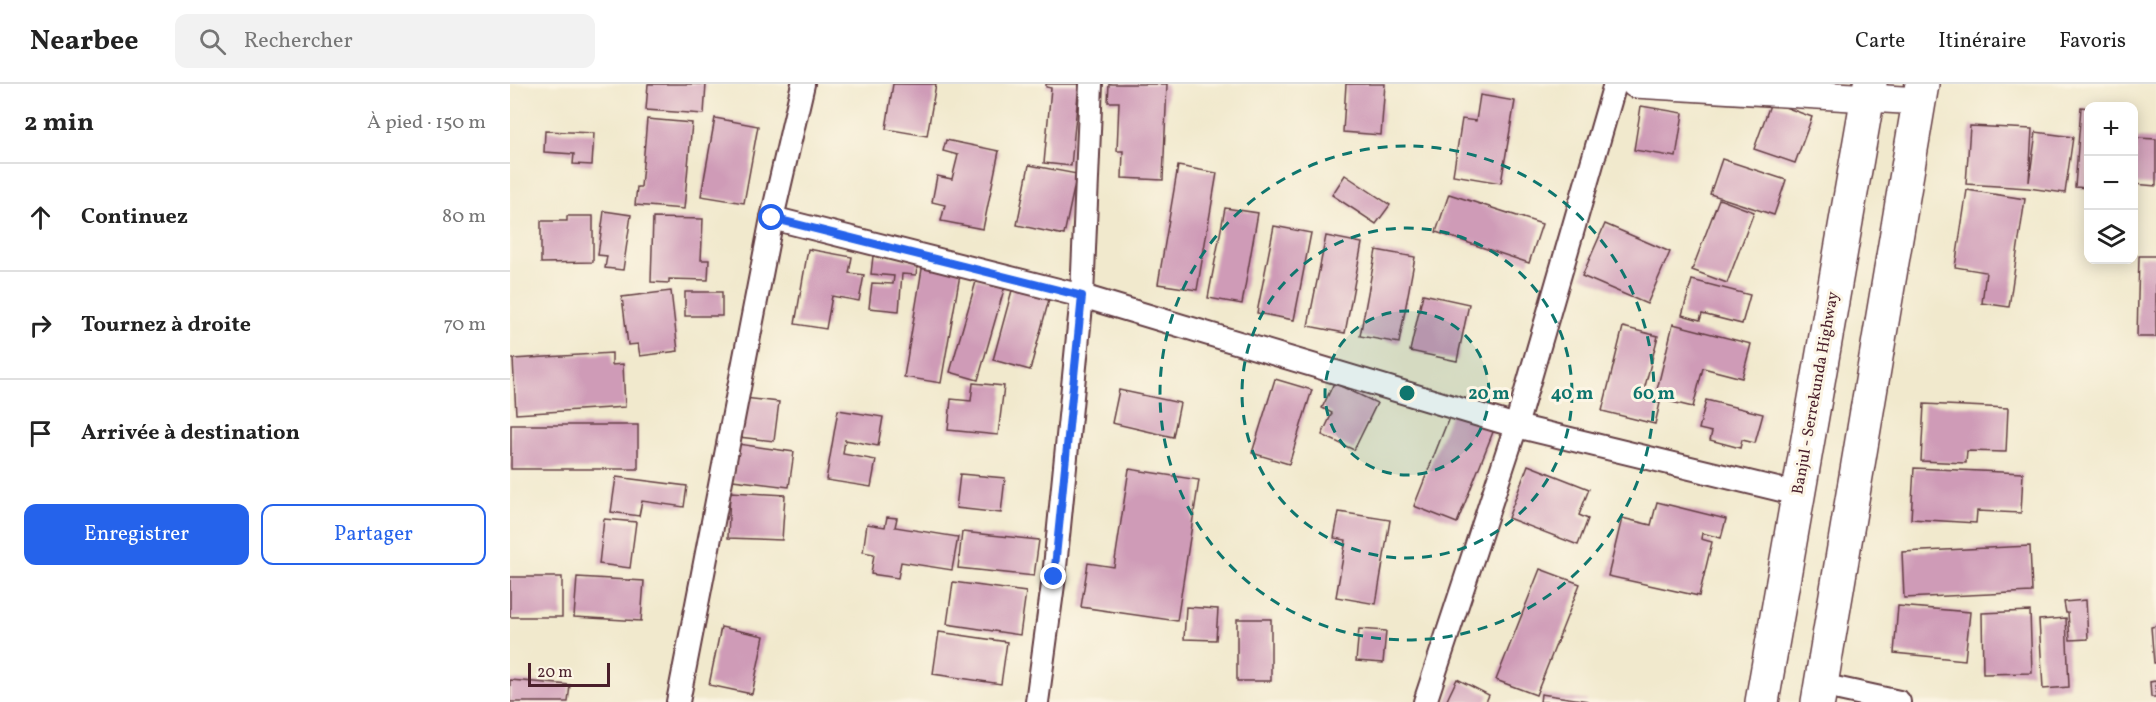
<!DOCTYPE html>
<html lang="fr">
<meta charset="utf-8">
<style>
:root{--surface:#fff;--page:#f2f2f2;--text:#222;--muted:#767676;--line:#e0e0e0;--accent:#2563eb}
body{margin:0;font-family:Vollkorn,serif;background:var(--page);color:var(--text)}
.controls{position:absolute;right:18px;top:18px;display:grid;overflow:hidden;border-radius:12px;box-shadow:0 3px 15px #0003}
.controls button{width:54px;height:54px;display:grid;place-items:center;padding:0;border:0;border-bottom:2px solid var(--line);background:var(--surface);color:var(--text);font:30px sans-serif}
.scale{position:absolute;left:18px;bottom:15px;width:82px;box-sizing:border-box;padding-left:6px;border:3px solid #4a1f2b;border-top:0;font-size:16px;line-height:21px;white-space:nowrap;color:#4a1f2b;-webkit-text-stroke:4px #fcf5e5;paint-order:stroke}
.stop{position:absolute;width:18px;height:18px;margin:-14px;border:4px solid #2563eb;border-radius:50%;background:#fff}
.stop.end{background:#2563eb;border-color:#fff;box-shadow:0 2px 6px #0008}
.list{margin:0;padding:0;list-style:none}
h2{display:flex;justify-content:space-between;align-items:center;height:78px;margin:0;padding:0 24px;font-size:26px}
h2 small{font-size:20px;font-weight:400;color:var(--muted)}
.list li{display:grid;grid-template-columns:39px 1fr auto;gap:18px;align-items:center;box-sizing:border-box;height:108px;padding:0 24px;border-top:2px solid var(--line)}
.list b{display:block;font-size:22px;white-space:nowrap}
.list em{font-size:20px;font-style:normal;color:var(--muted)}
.actions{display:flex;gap:12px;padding:18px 24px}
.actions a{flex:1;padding:14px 0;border:2px solid var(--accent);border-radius:12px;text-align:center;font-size:21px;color:var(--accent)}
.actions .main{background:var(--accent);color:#fff}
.icon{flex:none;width:33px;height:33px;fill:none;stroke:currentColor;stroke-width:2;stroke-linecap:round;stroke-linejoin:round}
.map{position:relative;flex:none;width:1646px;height:618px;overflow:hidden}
header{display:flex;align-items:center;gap:36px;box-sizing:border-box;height:84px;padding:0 30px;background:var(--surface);border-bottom:2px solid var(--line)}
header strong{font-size:28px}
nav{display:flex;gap:33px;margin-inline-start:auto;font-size:21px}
.search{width:420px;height:54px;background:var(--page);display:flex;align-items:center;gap:15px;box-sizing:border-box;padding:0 21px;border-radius:12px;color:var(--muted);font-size:22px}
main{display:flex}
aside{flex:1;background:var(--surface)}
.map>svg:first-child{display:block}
</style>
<header>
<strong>Nearbee</strong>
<div class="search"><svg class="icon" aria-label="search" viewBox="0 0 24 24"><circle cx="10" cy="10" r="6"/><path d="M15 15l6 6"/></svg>Rechercher</div>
<nav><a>Carte</a><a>Itinéraire</a><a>Favoris</a></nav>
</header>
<main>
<aside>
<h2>2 min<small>À pied · 150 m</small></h2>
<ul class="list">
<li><svg class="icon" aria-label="ahead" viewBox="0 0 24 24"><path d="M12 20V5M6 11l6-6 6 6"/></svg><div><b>Continuez</b></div><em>80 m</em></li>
<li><svg class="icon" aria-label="right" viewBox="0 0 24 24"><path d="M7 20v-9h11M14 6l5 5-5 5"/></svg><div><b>Tournez à droite</b></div><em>70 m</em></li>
<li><svg class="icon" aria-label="arrive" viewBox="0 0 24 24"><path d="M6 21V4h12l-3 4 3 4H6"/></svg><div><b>Arrivée à destination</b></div></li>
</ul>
<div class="actions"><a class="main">Enregistrer</a><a>Partager</a></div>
</aside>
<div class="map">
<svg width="1646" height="618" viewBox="0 0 1646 618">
<rect width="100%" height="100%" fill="#fcf5e5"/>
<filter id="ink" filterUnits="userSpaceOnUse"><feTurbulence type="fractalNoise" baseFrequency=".0167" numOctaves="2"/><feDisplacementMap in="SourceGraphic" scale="12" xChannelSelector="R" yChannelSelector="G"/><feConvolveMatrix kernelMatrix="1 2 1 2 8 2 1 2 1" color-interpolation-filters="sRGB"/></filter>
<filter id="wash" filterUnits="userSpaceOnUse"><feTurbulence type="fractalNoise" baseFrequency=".008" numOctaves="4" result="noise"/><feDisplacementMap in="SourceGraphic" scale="24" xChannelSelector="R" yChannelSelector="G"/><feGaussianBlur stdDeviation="1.35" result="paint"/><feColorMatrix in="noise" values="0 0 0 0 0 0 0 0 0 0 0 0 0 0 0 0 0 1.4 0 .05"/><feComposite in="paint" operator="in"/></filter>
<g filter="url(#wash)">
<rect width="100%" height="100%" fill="#f1e9cd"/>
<g id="blocks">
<!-- building -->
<g fill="#cf9bb7">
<path d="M138,0H196L194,30L136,26Z"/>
<path d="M383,0H426L417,52L376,45Z"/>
<path d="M536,0H569L561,82L534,79L541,4L536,3Z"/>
<path d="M599,0H657L653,96L612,94L613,67H607L609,18H598Z"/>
<path d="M836,0H875L871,51L833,48Z"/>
<path d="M970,11L1005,17L991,99L943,91L952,35L966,37Z"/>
<path d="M1261,18L1302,33L1285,79L1244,65Z"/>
<path d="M1131,22L1173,29L1166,73L1124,66Z"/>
<path d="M1571,23L1578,24V104L1565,103Z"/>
<path d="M205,34L248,42L234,119L191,112Z"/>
<path d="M137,35L182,39L174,125L125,121L127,103H131Z"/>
<path d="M1460,42L1522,45L1519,98L1526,48L1563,53L1555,109L1518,104L1456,100Z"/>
<path d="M35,47L84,49L82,81L63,80L64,70L34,68Z"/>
<path d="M1627,54L1646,55V102L1624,100Z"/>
<path d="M436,56L489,67L473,145L431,137L435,121L422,118L427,92L442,95L448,71L433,67Z"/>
<path d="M1212,75L1276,96L1264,131L1200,110Z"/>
<path d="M519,81L567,90L554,151L507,141Z"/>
<path d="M668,82L707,89L687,206L648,200Z"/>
<path d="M835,91L880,121L866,140L822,111Z"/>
<path d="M1457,106L1515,115L1499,223L1472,219L1476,188L1445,183Z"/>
<path d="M939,110L1032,140L1019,179L926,148Z"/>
<path d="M1209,115L1244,128L1217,199L1182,186Z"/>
<path d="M715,124L748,129L732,220L698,214Z"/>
<path d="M94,127L121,131L113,186L95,184L97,172L88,171Z"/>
<path d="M57,132H83V178L31,179V137H57Z"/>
<path d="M143,134L193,135L191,176H199L198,196L159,195V199L141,198Z"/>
<path d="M1095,140L1160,168L1137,220L1072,192Z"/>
<path d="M764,142L801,149L784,236L747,229Z"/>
<path d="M816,152L852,159L835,249L798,242Z"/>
<path d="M298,165L342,173L339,189L354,191L349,217L322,212L316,245L285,240Z"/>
<path d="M866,166L905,173L889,259L850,252Z"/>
<path d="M363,172L408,177L406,191L392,190L389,227L359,224L362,199L383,200L384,192L361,190Z"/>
<path d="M1629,172H1646V253H1627Z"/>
<path d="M413,179L451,185L431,299L394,293Z"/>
<path d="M467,194L495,202L468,296L440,288Z"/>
<path d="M1182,196L1240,211L1232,240L1192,230L1190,236L1172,231Z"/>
<path d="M504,199L541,208L520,286L483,276Z"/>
<path d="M161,207L168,267L130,272L128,260L118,261L112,213Z"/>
<rect x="175" y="208" width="37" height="24"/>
<path d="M913,210L959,220L947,277L900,267Z"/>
<path d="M1163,240L1241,260L1232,294L1193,284L1183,323L1145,314Z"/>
<path d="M1113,243L1148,252L1132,314L1150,319L1145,340L1092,327Z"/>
<path d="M102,269V281L113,280L115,323L6,330L3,275Z"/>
<path d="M765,295L802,306L779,380L742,369Z"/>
<path d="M463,299L494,302L488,351L438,346L441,315L461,317Z"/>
<path d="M824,299L867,319L844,366L812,351L822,329L812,324Z"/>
<path d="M609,306L670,319L663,353L602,339Z"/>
<path d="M234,314L269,318L264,357L229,353Z"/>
<path d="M1196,316L1253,330L1245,359L1232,356L1230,364L1200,356L1202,348L1189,345Z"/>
<path d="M1414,320L1498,324L1496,368L1457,367L1456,379L1411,377Z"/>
<path d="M328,326L373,333L368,362L335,356L333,370L366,376L361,403L316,396Z"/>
<path d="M942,326L985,343L947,439L904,422Z"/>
<rect x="1" y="341" width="127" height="44"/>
<path d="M228,360L284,368L279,403L223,396Z"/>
<path d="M1018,381L1079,405L1069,431L1078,435L1068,461L998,434Z"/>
<path d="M1404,384L1513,389L1511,429L1467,427L1466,439L1401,435Z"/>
<path d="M619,385L689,396L667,537L571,523L578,479L604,483Z"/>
<path d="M450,390L495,394L491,429L446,424Z"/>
<path d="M106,393L177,402L174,423L132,417L129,432L101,428Z"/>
<path d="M220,408L275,411L272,456L218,454Z"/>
<path d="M1147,418L1216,435L1211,454L1192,449L1191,455L1202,458L1189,512L1098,492L1112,434L1141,441Z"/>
<path d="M829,428L880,436L866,520L826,513L836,456L824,454Z"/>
<path d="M377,433L387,434L385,443L448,453L442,486L391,478L388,494L361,490L364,470L353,468L357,440L375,443Z"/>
<path d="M94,435L126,438L120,484L89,480Z"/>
<path d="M452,448L529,456L524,492L448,484Z"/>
<path d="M1520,462L1522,508L1394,514L1392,468Z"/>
<path d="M1030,485L1070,500L1026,611L986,596Z"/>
<rect x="0" y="493" width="52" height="40"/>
<path d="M67,493L134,497L131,537L64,533Z"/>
<path d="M443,498L516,508L510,551L437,540Z"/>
<path d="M1576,516L1578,555L1560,556L1558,529H1556L1554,518Z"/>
<path d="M1388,522L1460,528L1455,576L1384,569Z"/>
<path d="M676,523L708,525L706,556L674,555Z"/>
<path d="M1520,527L1522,589L1473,590L1472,529Z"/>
<path d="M1556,534L1559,603L1533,605L1529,536Z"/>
<rect x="727" y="535" width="34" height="62"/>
<path d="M1646,542V579H1644L1641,543Z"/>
<path d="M211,543L254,552L242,610L199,601Z"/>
<path d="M849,545L876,547L873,579L846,577Z"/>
<path d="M429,548L497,558L491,600L423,590Z"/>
<path d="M947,595L979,611L976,618H936Z"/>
<path d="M0,596L60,601L58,618H0Z"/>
<path d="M1646,597V613H1641L1640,598Z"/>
<path d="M1031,610L1078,617V618H1030Z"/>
</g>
</g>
</g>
<g filter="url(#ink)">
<use href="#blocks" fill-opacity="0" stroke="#633d43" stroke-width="1.5"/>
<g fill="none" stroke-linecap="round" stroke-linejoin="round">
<!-- minor casing -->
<g stroke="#633d43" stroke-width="26">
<g id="minor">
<path d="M262,134L572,212L1006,342L1288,410"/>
<path d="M1311,601L1389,618"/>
<path d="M168,618L262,134L293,0"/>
<path d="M527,618L544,493L572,212L581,0"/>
<path d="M915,618L1006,342L1105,0"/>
</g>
</g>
<!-- tertiary casing -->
<g stroke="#633d43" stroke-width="30">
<path id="tertiary" d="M1125,0L1409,17"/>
</g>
<!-- trunk casing -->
<g stroke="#633d43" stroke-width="36">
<g id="trunk">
<path d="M1252,618L1360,0"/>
<path d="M1308,618L1412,0"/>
</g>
</g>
<!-- minor -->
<use href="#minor" stroke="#fff" stroke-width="22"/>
<!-- tertiary -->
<use href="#tertiary" stroke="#fff" stroke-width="27"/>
<!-- trunk -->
<use href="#trunk" stroke="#fff" stroke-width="33"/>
</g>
</g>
<g fill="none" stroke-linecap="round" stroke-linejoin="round" filter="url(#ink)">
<!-- route -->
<path stroke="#2563eb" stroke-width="8" d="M262,134L572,212L544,493"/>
</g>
<!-- distance rings -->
<circle cx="897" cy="309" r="82" fill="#0f766e" fill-opacity=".12"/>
<g fill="none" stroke="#0f766e" stroke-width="3" stroke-dasharray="10 8">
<circle cx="897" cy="309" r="82"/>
<circle cx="897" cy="309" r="165"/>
<circle cx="897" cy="309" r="247"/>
</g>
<g text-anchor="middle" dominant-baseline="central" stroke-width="6" stroke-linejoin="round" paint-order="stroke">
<!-- street labels -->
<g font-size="16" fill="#4a1f2b" stroke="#fcf5e5">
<text transform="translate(1306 309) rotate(-80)">Banjul - Serrekunda Highway</text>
</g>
</g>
<circle cx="897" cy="309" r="9" fill="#0f766e" stroke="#fcf5e5" stroke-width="3"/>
<g font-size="18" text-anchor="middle" font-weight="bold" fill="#0f766e" stroke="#fcf5e5" stroke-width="6" stroke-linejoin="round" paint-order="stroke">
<text x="979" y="315">20 m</text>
<text x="1062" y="315">40 m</text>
<text x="1144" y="315">60 m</text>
</g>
</svg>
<div class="controls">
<button>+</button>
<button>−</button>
<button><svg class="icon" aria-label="layers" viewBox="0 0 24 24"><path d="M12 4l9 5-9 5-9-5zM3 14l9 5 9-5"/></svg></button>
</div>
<div class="scale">20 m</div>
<div class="stop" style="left:262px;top:134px"></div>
<div class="stop end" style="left:544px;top:493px"></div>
</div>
</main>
